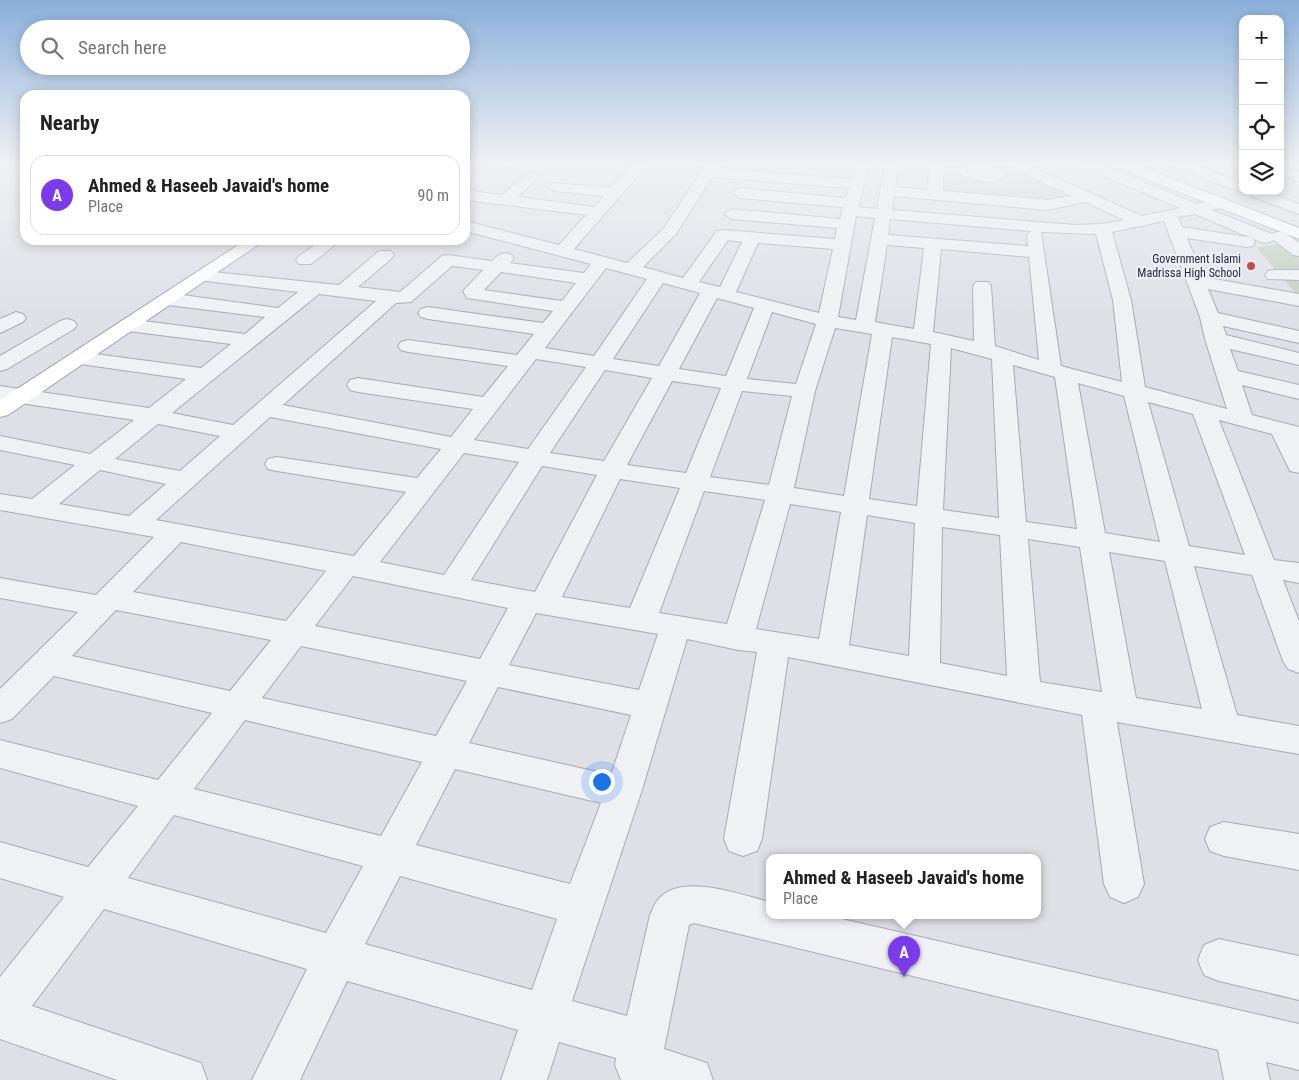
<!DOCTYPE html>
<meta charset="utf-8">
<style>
:root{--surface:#fff;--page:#f6f6f6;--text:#222;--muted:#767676;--line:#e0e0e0;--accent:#7c3aed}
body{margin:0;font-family:"Roboto Condensed",sans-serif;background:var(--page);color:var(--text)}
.controls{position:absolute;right:15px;top:15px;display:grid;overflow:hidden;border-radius:10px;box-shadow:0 2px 12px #0003}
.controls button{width:45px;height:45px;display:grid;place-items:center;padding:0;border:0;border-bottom:1px solid var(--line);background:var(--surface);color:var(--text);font:25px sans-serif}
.you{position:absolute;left:601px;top:781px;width:18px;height:18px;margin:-12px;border:4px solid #fff;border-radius:50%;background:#1a73e8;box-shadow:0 0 0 8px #1a73e833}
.badge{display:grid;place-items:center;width:32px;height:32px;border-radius:50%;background:var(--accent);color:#fff;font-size:16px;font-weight:700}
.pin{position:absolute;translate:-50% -41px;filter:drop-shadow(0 1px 2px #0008)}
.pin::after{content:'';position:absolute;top:26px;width:18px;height:15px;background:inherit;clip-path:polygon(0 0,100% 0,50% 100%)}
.popup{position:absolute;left:766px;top:854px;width:275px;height:65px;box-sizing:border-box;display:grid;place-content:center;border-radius:10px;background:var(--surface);filter:drop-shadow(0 1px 4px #0005);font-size:16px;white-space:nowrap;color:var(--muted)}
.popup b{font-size:19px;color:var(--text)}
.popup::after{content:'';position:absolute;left:50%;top:100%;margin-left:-10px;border:10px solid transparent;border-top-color:var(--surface)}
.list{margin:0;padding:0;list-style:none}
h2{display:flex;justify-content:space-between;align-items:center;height:65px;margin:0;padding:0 20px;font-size:21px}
h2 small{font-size:16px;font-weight:400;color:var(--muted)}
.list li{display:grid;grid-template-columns:32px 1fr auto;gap:15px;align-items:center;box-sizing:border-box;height:80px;margin:0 10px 10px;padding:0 10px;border:1px solid var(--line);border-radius:15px}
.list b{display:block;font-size:19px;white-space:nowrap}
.list p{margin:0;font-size:16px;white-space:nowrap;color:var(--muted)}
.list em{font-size:16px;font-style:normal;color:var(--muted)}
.icon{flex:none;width:28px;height:28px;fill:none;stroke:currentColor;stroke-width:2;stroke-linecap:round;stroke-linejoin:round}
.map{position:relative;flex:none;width:1299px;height:1080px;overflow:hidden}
.search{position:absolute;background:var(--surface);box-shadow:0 2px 12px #0003;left:20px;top:20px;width:450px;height:55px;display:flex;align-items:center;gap:12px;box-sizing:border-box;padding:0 18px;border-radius:28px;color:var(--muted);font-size:19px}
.panel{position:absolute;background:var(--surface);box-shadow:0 2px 12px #0003;left:20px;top:90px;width:450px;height:155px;border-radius:15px}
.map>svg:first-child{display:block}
</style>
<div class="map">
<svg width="1299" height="1080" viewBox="0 0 1299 1080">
<rect width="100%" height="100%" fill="#dee0e6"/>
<!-- green -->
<g fill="#c1d0bf">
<path d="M941,164H1005L1076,197L1043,203L942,194Z"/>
<path d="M1299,242V297L1256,247Z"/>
</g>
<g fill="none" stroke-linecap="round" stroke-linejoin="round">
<!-- minor casing -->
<g stroke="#a7aab3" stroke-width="2">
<g id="minor">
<path d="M633,164H648L574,249L627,263L664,228L706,164H720L717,168L851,179L856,164H870L858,207L877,209L885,164H899L895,187L928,190L929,164H943V191L1047,200L1071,196L1006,164H1025L1142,216L1180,208L1082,167L1080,164H1100L1197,204L1223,198L1228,200L1231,203L1228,206L1212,210L1272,234C1282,228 1290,237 1299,243V256L1293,255L1274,240L1267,243L1261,242L1195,214L1178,217L1182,227L1247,237L1253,238L1255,242L1253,246L1247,247L1187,238L1203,277L1299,294V306L1208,289L1218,313L1299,331V343L1223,326L1226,335L1299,353V365L1230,349L1238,371L1299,385V399L1242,385L1252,415L1299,427V473L1290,471L1272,434L1219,420L1274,560L1299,563V583L1283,580L1299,621V673L1288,669L1283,661L1252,575L1194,566L1237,715L1299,726V754L1117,722L1144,884L1138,897L1124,903L1110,897L1104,884L1082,715L788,657L762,839L757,851L743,856L729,851L724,839L757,652L738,650L687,639L641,793L572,1001L627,1016L650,915C652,911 654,905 657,901C679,871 740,895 770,902V916H829L1299,1024V1070L1266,1062L1270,1080H1224L1218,1050L694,923L689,925L664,1049L707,1063L713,1080H621L615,1065L616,1058L559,1042L547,1080H501L518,1030L347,981L300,1080H252L307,969L104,909L32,1006L201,1063L207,1080H117L0,1039V977L64,897L0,878V842L88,867L138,806L0,768V740L158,780L212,713L54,676L12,719L0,723V689L78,612L0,598V578L96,595L154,537L0,510V494L32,499L75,465L0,450V436L90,454L134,420L0,400V386L149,408L186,379L80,364L73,362L70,358L73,354L80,352L201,368L231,344L128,331L121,329L118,325L121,321L128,319L245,334L265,317L168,305L161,303L159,299L161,295L168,293L278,308L298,292L198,280L195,276L198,272L204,271L339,285L379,251H391L394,255L391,259L358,287L400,292L442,256L448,255L492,261C499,254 502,252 511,254L514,258L510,263L584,273L591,264L465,231V221L559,245L586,215L465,200V190L502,195L528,173L533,172L540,176L518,197L594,207L604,196L554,191L547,187L554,183L611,188ZM712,177L849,188L845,198L740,188L732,193L740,198L843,207L840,219L732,209L724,214L732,219L837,228L835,239L723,230L717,231L683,278L643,267L676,234ZM894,196L1047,210L1085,202L1124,220L1103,224L1075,225L892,210ZM856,216L875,218L856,320L838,317ZM890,219L1031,231L1027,235L1028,246L888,235ZM1164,221L1200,317L1205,339L1227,409L1145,387L1131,300L1112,232ZM1041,232L1096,234L1113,300L1122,382L1061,366ZM728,240L742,242L720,287L699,282ZM758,243L833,249L819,313L736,292ZM887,245L924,248L914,329L875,322ZM941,249L1029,257L1039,360L995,346L991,286L988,282H976L973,286L974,341L933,332ZM452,266L483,270L463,291L467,298L553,311L543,323L428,307L421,309L418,313L421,317L428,319L534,334L517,355L408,340L401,342L398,346L401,350L408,352L508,366L483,397L358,378L350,380L347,385L350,390L358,392L473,409L451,437L283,405L396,303L411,302ZM606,268L647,279L594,356L545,348ZM501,272L576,283L562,301L484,290ZM663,283L700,293L659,366L613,359ZM319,294L376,301L233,425L172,413ZM717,298L754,308L726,376L679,369ZM772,312L816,324L796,384L747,379ZM835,328L872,334L844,496L794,488L815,391ZM892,337L931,344L917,506L869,499ZM951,348L992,359L999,518L943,510ZM536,359L586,367L528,449L474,440ZM1013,365L1055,377L1077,529L1026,522ZM605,370L652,378L604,461L550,453ZM672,381L721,388L686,473L627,465ZM1078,383L1124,396L1160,542L1105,533ZM742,391L792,396L769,485L710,477ZM1148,402L1193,414L1245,555L1189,546ZM270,417L441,449L417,478L277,457L268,459L265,464L268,469L277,471L406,492L354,556L156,520ZM158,424L220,436L180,471L115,459ZM464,453L519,462L444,575L380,562ZM542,466L597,475L535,592L471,580ZM100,470L166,484L129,516L59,504ZM620,479L680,488L630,608L562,597ZM704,491L765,500L727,624L659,613ZM790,504L841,512L819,639L756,629ZM867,515L915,523L909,656L849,645ZM942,527L1000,535L1007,676L940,663ZM1028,539L1080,547L1102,692L1040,682ZM181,542L326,571L286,621L133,592ZM1109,552L1165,561L1202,709L1136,698ZM353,576L508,608L480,659L315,626ZM116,610L271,640L230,691L72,656ZM536,613L658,634L639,690L509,665ZM301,646L467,681L436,736L262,698ZM498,687L631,715L611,775L469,743ZM245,720L422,762L381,836L194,789ZM455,769L601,803L570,884L416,845ZM174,815L363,866L326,933L128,878ZM400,876L557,919L532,990L365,944Z"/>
<path d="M981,164L1003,170L1005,173L1000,180L985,182L961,175L959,172L963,166Z"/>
<path d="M1172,164H1192L1243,183V191H1266L1299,204V214L1174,167Z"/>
<path d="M1280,167L1299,172V181L1280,176Z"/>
<path d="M322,240H341L311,264H299L296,260L299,256Z"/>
<path d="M1274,270H1299V280L1268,279L1265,275L1268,271Z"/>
<path d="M16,312L23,314L26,318L23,322L0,333V319Z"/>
<path d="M67,319L74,321L77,325L74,329L7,369L0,371V356L60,321Z"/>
<path d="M1224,822L1299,834V870L1224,856L1210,851L1205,839L1210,827Z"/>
<path d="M1219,939L1299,956V1000L1219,981L1204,975L1198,960L1204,945Z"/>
</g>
</g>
<!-- major casing -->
<g stroke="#9ea2b1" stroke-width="2">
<g id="major">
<path d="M1114,164H1134L1299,228V239L1116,167Z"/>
<path d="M246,240H265L8,415L0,417V400Z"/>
</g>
</g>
<!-- minor -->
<use href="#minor" fill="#f0f1f5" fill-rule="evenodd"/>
<!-- major -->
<use href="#major" fill="#fff" fill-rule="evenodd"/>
</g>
<!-- sky -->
<linearGradient id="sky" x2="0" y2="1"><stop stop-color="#89afda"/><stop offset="0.52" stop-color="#f0f1f4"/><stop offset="1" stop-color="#f0f1f4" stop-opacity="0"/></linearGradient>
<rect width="1299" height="315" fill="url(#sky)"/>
<!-- markers -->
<circle fill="#c44c4a" stroke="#edeff4" stroke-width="2" cx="1251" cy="266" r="5"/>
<g text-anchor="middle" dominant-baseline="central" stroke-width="4.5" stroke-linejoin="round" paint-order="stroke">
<!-- far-poi labels -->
<g font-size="12" fill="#282c3c" stroke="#edeff4" text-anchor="end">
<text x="1241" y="259">Government Islami<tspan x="1241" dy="14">Madrissa High School</tspan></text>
</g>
</g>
</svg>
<div class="controls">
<button>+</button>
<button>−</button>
<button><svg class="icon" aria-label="locate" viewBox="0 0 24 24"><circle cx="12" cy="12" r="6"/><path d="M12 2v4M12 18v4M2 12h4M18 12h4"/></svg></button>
<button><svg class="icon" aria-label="layers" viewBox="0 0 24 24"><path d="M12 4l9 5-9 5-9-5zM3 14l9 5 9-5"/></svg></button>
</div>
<div class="you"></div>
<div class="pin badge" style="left:904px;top:977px">A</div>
<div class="popup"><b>Ahmed &amp; Haseeb Javaid's home</b>Place</div>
<div class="search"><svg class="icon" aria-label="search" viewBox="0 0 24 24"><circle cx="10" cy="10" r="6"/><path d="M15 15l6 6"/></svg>Search here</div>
<section class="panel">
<h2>Nearby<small></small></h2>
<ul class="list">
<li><span class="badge">A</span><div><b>Ahmed &amp; Haseeb Javaid's home</b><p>Place</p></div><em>90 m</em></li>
</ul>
</section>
</div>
